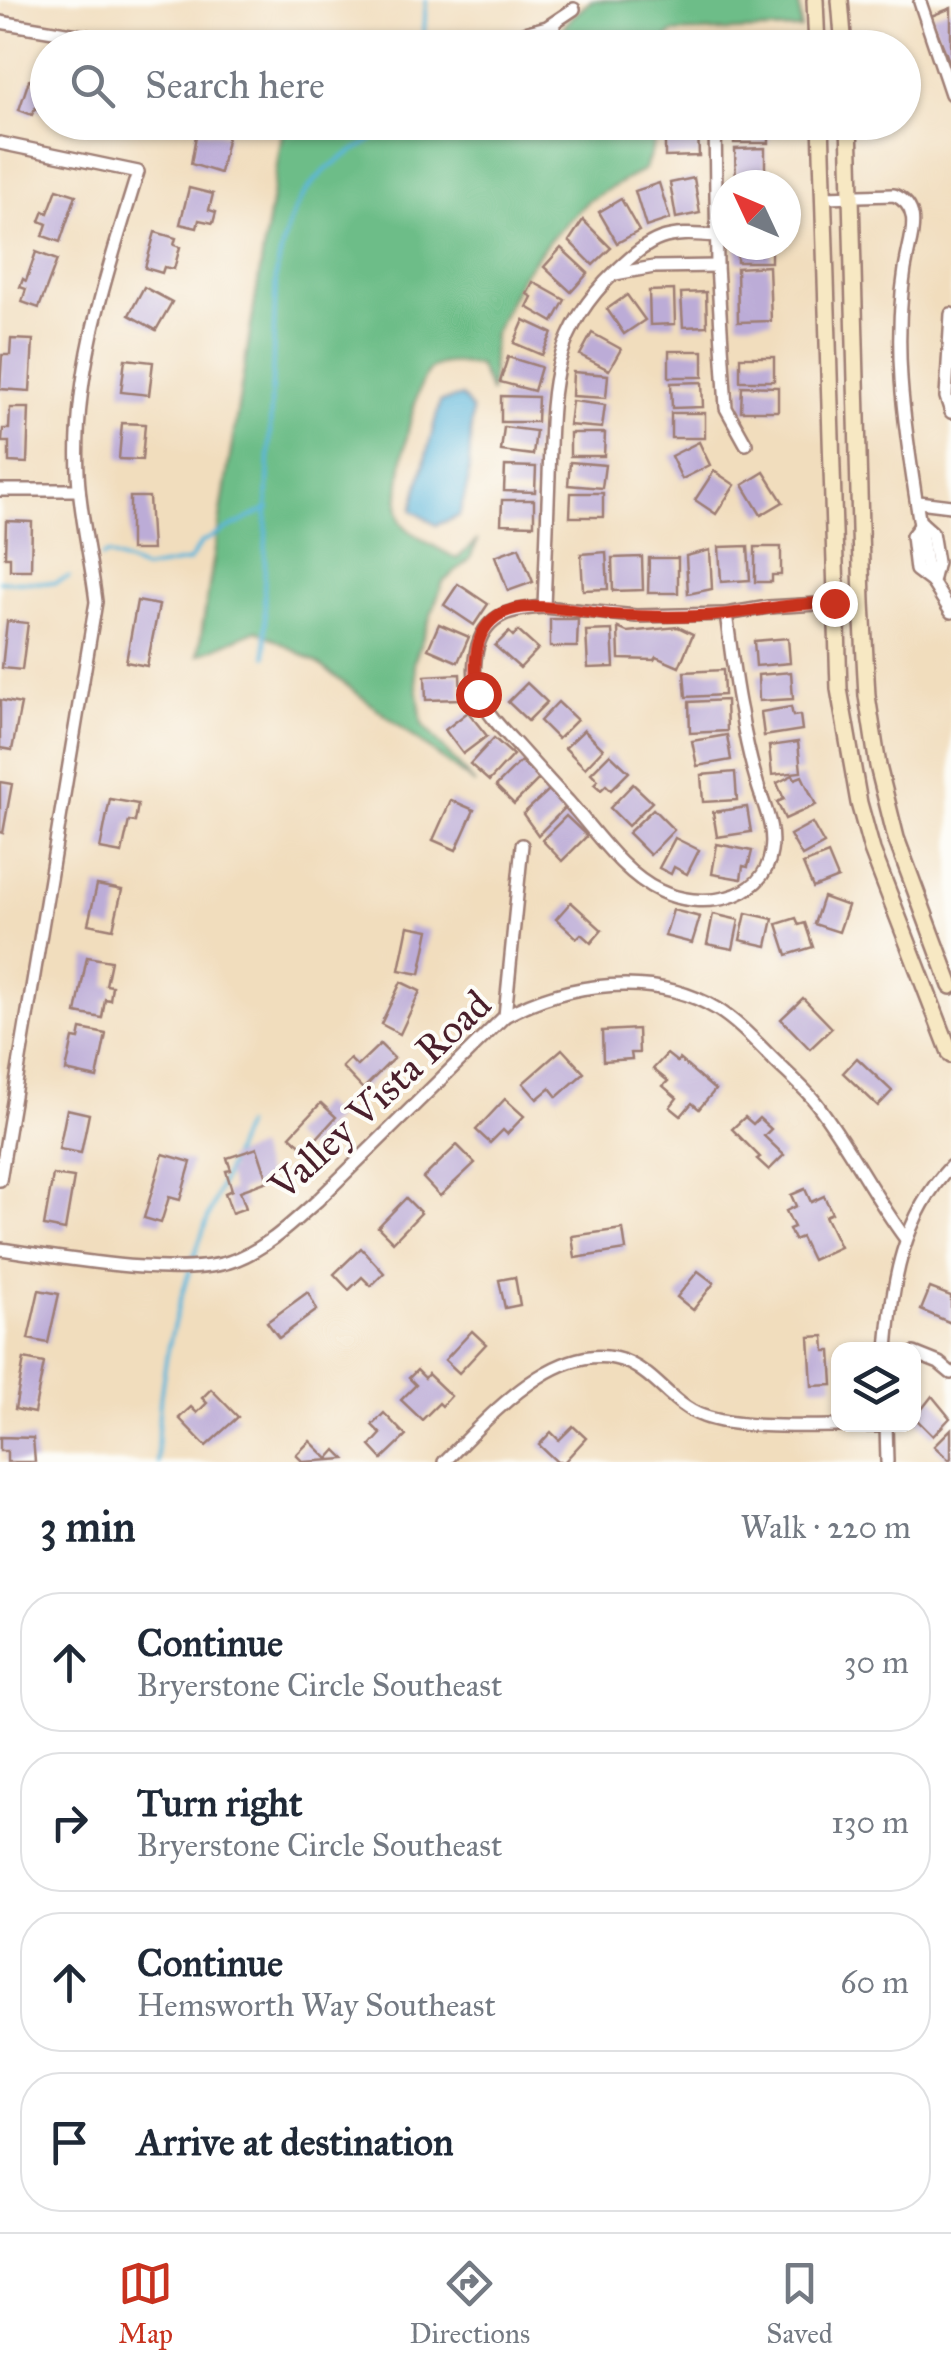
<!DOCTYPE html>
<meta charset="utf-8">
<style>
:root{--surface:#fff;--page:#f6f6f7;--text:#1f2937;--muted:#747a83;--line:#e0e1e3;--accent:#c8321e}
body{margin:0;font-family:"IM FELL Great Primer",serif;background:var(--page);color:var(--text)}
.controls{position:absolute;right:30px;bottom:30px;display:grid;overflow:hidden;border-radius:20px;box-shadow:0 2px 8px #0004}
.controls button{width:90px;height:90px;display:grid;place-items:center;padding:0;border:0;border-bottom:2px solid var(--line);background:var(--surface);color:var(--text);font:50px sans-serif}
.compass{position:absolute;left:711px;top:170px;width:90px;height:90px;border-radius:50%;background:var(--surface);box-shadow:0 2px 8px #0004;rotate:314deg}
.stop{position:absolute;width:30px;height:30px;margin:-22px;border:8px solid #c8321e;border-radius:50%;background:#fff}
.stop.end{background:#c8321e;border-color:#fff;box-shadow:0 2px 10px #0008}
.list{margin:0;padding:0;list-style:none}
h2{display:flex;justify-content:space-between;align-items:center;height:130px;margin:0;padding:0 40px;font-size:42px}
h2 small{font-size:32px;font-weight:400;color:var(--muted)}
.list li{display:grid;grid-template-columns:65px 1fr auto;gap:30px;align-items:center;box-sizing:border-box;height:140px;margin:0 20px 20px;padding:0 20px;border:2px solid var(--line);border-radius:40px}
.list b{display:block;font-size:38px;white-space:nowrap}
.list p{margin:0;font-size:32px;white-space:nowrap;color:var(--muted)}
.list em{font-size:32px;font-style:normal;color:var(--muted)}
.icon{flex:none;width:55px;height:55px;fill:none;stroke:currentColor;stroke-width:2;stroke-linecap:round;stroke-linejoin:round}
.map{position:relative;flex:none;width:951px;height:1462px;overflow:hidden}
.search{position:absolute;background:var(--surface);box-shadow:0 2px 8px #0004;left:30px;right:30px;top:30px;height:110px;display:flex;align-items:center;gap:25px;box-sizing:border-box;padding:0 35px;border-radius:55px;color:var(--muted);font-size:38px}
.sheet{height:770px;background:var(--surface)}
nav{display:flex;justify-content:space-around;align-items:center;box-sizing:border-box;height:140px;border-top:2px solid var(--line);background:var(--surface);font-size:28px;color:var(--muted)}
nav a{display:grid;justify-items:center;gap:5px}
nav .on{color:var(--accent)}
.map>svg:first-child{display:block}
</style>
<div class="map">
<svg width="951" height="1462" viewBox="0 0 951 1462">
<rect width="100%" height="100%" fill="#fdfcf7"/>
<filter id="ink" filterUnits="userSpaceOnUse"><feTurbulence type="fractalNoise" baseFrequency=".01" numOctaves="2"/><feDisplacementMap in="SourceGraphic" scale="20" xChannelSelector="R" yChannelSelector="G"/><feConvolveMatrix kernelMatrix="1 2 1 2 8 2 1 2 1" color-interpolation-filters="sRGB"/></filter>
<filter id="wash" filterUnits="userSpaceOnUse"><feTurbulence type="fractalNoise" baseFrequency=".0048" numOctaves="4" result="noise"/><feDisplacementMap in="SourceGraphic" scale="40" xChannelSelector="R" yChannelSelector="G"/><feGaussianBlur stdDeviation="2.25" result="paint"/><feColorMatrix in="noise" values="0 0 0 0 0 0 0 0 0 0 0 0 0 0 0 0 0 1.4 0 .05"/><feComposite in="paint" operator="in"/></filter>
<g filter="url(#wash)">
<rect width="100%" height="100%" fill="#f1ddbd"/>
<!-- forest -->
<g fill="#6dbd88" stroke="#5c6e5a" stroke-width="2.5">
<path d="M592,0H799L801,29L672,33L660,47L548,48L571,18Z"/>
<path d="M284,122L655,123L657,136L645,169L588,201L551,238L521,277L494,334L491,393L478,365C463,364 446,359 432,368C413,380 393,497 400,519C404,533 444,551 457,559L478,540L469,560L443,582L414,662L422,724L475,784L319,664L257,630L198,655Z"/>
</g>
<!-- water -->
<path fill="#5cb6da" stroke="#536a82" stroke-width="2.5" d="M462,396L472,410L468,483L459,516L436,525L412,510L440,402Z"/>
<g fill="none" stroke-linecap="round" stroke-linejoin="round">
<!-- stream -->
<g stroke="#5cb6da" stroke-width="4">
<path d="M423,48L426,0"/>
<path d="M102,557L107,554L144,569L189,561L202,542L269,508"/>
<path d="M0,581L54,583L69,577"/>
<path d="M266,656L264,588L276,276C285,226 297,187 342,158C360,146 378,140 392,122"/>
<path d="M158,1462C153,1344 202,1233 244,1126"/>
</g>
</g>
<g id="blocks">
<!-- building -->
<g fill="#bcacd7">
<path d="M951,8V66L931,16Z"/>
<path d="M29,80L48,87V112L35,108L32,115L19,110Z"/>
<path d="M735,122H769V143H734Z"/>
<path d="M197,130L228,135L220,173L191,164Z"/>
<path d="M698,131L699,156L665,157V133Z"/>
<path d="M765,148V176H772V185H736L735,149Z"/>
<path d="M694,178L700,213L676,218L670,183Z"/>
<path d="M659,183L670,219L646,227L635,191Z"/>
<path d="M189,188L213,194L209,210L216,212L213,223L199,220L197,228L180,224Z"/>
<path d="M57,189L76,195L60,242L43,236L47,224L40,221L44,211L48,213Z"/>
<path d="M621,199L639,231L617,243L599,212Z"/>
<path d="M583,220L611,248L593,265L569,241Z"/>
<path d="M155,232L176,238L174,245L180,247L174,269L164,267L162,273L145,268Z"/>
<rect x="737" y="245" width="34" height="17"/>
<path d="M561,248L588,273L571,292L544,267Z"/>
<path d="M36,252L57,260L39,308L22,302L26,289L20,287L23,279L26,281Z"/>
<path d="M769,266L771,321L738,322L737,268Z"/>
<path d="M533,282L565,300L553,322L527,307L532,297L527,294Z"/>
<path d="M144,287L172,302L156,330L129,315Z"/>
<path d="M674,290L675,324L650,325L649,291Z"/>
<path d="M706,292L707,326L683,327L681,293Z"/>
<path d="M627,295L645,320L624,334L607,309Z"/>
<path d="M524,320L552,333L542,355L514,343Z"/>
<path d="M592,333L621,349L609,370L580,355Z"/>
<path d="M11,339L33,340L30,391L0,389L2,355H10Z"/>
<rect x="669" y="351" width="34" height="26"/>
<path d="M508,357L541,367L534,391L500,382Z"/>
<rect x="740" y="357" width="34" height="24"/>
<path d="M125,359L153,362L149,395L121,392Z"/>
<path d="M573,372L608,375L606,398L572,396Z"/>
<path d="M702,382L703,407L672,408L671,383Z"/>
<path d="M742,386L778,387V411H741Z"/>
<path d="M501,396L538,397L537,422H501Z"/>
<path d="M572,401L605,405L602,428L569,425Z"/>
<path d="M10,408H29L27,463L9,462V442H2L3,429H9Z"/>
<rect x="671" y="413" width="34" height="25"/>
<path d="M122,423L145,424L142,460L119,459Z"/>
<path d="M504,427L536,431L533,455L501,451Z"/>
<path d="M570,433H605L604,456H570Z"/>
<path d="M699,442L710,465L682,479L671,456Z"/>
<path d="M570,462L605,465L602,488L568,485Z"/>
<path d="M505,466L536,467L535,492L504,491Z"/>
<path d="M714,471L735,485L716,514L695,500Z"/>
<path d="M764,472L783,502L761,515L743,485Z"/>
<path d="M571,493H603V517H570Z"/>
<path d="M130,497H149L152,550H130Z"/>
<path d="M502,500H534V525L501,524Z"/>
<path d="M6,521L32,522L31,570H10V557H5Z"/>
<path d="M748,546L750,580L721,582L719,547Z"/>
<path d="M519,547L533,582L508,591L495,556Z"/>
<path d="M755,547H781V575H772V582H755Z"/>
<path d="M710,550L712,589L688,594L686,556Z"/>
<path d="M606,552L608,589L583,590L581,554Z"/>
<path d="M642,557L643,590L613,591L612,558Z"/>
<path d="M649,558H678V593H648Z"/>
<path d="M458,584L488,604L474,625L444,605Z"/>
<path d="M137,601L159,605L147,666L126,662Z"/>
<path d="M550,619H578L577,647H550Z"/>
<path d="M7,621L28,623L22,670L2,668Z"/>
<path d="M439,624L469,637L458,662L428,649Z"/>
<path d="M678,627L693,634L679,667L656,657L654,660L619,659L618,628L627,632Z"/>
<path d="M612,630L614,667L588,668L586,631Z"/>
<path d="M518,631L538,649L520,668L495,646L509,632L513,636Z"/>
<path d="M788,638L790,663L756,666L754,641Z"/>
<path d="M723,670L724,695L686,697L684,672Z"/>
<path d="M791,672L793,699L759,701L758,675Z"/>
<path d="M460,674L461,699L426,700L425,676Z"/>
<path d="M527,683L547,702L528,721L508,702Z"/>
<path d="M0,700L21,704L12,750L0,748Z"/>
<path d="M726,700L727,731L690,733L689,702Z"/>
<path d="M558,702L577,720L558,739L540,721Z"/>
<path d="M791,707L793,716L800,715L802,730L764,736L761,712Z"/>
<path d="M468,712L487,736L463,754L445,730Z"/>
<path d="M584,730L603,749L585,768L565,748Z"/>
<path d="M727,735L731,760L697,766L692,741Z"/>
<path d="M494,738L513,755L489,781L470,764Z"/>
<path d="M798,742L801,772L772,775L769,746Z"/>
<path d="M610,754L629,772L611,790L606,785L601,790L594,784L598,780L591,773Z"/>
<path d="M521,761L539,779L514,804L496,786Z"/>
<path d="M735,772L737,800L703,802L701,775Z"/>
<path d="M793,775L795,779L802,776L816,805L785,819L777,802L784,799L777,783Z"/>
<path d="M0,782L12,784L3,833L0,832Z"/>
<path d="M633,784L652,802L628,826L610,808Z"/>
<path d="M549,790L566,807L538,835L523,814Z"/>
<path d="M110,799L138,804L135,822L129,821L122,853L100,849Z"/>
<path d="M451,800L474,810L456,850L433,840Z"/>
<path d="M747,807L751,832L717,837L713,812Z"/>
<path d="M653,809L674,830L650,855L628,833Z"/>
<path d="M566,816L587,836L562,861L542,840Z"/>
<path d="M812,823L824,844L802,856L790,835Z"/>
<path d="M675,838L699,850L687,874L674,867L671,874L659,868Z"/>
<path d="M717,844L752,851L748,867L743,866L741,879L712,874Z"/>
<path d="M828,854L838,878L813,888L803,864Z"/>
<path d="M97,885L122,890L113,929L88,924Z"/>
<path d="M823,897L848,906L839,932L814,924Z"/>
<path d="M571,902L602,930L591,943L581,934L577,938L556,919Z"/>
<path d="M673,910L700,917L692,943L665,936Z"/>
<path d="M746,913L773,919L767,946L740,940Z"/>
<path d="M713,914L739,920L733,949L707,944Z"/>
<path d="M796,918L799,925L805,923L813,947L787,955L777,924Z"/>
<path d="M408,926L429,930L420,974L399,970Z"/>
<path d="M87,957L111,961L106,985L112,986L110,1000L105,999L102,1018L76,1013Z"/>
<path d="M401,982L420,991L400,1034L381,1024Z"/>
<path d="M803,998L832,1028L810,1049L781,1019Z"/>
<path d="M81,1029L106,1034L97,1078L66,1071L73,1038L79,1039Z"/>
<path d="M638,1029L639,1053H631L632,1059L603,1061L602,1031Z"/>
<path d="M380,1044L394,1058L363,1089L342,1067L350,1059L357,1066Z"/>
<path d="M562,1049L584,1073L557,1097L550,1088L537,1099L523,1083Z"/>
<path d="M667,1054L677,1062L679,1059L715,1090L699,1109L692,1103L681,1116L670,1107L677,1098L663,1086L668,1081L653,1069Z"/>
<path d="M857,1058L892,1091L878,1106L843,1073Z"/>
<path d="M505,1099L524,1116L507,1134L503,1130L490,1143L476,1130Z"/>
<path d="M321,1103L336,1117L306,1150L290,1136Z"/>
<path d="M67,1109L89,1114L81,1153L59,1149Z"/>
<path d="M745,1117L753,1124L759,1118L771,1129L764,1136L784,1155L769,1170L757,1159L760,1157L732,1129Z"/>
<path d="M457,1145L475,1163L440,1196L423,1178Z"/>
<path d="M257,1148L268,1181L240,1191L246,1208L232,1213L225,1193L232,1190L226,1171L231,1170L227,1158Z"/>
<path d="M163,1154L191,1162L180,1200L169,1197L161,1223L144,1218Z"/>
<path d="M53,1175L74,1178L65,1230L44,1226Z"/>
<path d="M805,1189L811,1202L824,1196L832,1213L825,1216L840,1247L812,1260L801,1237L794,1240L789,1229L794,1227L786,1211L796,1206L791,1195Z"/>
<path d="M406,1198L421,1213L393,1242L378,1227Z"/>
<path d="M623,1229L626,1250L575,1258L572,1236Z"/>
<path d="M361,1248L384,1273L371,1286L362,1277L349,1290L334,1274Z"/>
<path d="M698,1271L714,1283L693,1310L677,1297Z"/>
<path d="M515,1277L520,1305L505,1308L499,1280Z"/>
<path d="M930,1288L951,1296V1323L921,1310Z"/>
<path d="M39,1290L59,1294L48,1343L28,1339Z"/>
<path d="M308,1292L317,1310L279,1338L267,1322Z"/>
<path d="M472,1331L486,1344L459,1373L445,1360Z"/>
<path d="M824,1336L825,1351H831L833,1385L812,1386L809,1337Z"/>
<path d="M24,1359L44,1363L34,1413L15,1409Z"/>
<path d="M417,1370L425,1378L428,1374L451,1396L442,1406L439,1403L422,1420L401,1400L416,1385L409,1378Z"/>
<path d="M211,1389L238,1417L206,1446L179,1418L191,1407L197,1413L207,1403L202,1398Z"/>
<path d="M932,1396L950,1418L933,1436L915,1418Z"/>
<path d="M384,1413L406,1436L382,1459L370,1446L381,1434L372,1425Z"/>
<path d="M573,1426L586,1438L564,1462H557L539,1445L551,1432L559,1440Z"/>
<path d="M951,1429V1458L949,1460L934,1446Z"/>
<path d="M0,1437L33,1438L35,1462H7V1451H0Z"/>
<path d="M310,1441L328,1459L336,1450L345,1459L303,1462L296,1455Z"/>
</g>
</g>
</g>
<g filter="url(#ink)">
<use href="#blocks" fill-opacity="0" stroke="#9e7e74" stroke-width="2.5"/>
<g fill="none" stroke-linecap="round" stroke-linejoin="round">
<!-- street casing -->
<g stroke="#9e7e74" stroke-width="16">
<g id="street">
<path d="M920,2L951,94"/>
<path d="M0,22L155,48"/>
<path d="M225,48L424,39L497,40L547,27L574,9"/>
<path d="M531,48L554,27"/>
<path d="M715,122L717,266L726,408L746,444"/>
<path d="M0,143L138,172C108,270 73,369 78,473C80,517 91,558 96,602L0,1180"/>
<path d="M824,197L894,195C918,205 914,227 909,248C886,351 911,461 926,564L932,582L951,612"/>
<path d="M615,274L654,267L717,266"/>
<path d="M951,314L946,397L951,412"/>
<path d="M0,490H79"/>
<path d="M919,502L951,506"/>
<path d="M922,523L912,536L916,570L932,582"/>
<path d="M922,523L932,532L937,562L933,578"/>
<path d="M544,607L636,616L726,614C731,647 734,680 741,712C745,737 751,763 758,786C765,809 775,828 771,852C764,902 699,910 660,891C623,874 595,831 568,801C551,783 534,764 517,745C488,714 465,692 478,645C488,612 514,609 544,607Z"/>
<path d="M544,607C546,563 547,520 549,476C552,391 549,335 615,272C653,236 664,231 717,236"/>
<path d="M726,614L768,607L835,603"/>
<path d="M505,1016L522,845"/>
<path d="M0,1249C61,1257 173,1279 229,1262C264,1251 291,1224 317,1201L505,1016C567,982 654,971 717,1009C738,1022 757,1043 774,1060C788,1074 805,1088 817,1104C849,1146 873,1195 905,1238"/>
<path d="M887,1350C892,1282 903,1216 951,1166"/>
<path d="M914,1353L939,1363L951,1373"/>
<path d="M886,1424L887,1462"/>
<path d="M444,1462C487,1420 560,1332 629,1363C657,1376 674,1406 703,1416C746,1432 837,1424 886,1426"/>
</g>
</g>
<!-- secondary casing -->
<g stroke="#9e7e74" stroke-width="20">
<g id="secondary">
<path d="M815,0L817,48"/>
<path d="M840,0L844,48"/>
<path d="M821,122L839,689L859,803L872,850L951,1055"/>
<path d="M849,122L862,602L867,696L878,766L896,838L951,986"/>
</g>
</g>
<!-- street -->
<use href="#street" stroke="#fff" stroke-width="11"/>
<!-- secondary -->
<use href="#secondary" stroke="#f7e8c3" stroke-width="15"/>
</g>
</g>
<g fill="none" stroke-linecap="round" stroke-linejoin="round" filter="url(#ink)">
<!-- route -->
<path stroke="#c8321e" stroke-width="12" d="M478,694C474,671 472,640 491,621C516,595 579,613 611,615C649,617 689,618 727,614C763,610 798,602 834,603"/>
</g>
<g text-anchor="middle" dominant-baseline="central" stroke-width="8" stroke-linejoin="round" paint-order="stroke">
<!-- street labels -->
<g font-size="40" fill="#4a1f2b" stroke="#fdfcf7">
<text transform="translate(380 1095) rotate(-43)">Valley Vista Road</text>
</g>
</g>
</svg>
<div class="controls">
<button><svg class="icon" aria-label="layers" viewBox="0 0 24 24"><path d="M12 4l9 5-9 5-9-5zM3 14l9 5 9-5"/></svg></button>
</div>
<svg class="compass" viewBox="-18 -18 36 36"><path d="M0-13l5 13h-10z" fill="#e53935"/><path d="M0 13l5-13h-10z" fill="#747a83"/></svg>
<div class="stop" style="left:478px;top:694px"></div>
<div class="stop end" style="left:834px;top:603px"></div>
<div class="search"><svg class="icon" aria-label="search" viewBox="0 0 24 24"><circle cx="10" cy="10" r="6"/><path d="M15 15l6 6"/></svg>Search here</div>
</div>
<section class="sheet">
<h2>3 min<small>Walk · 220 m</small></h2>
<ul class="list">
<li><svg class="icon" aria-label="ahead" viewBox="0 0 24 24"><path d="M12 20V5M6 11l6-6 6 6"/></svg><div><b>Continue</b><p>Bryerstone Circle Southeast</p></div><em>30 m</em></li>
<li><svg class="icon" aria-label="right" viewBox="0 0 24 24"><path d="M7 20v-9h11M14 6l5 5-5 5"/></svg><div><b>Turn right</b><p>Bryerstone Circle Southeast</p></div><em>130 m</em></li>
<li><svg class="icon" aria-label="ahead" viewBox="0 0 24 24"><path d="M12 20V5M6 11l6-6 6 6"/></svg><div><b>Continue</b><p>Hemsworth Way Southeast</p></div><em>60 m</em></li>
<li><svg class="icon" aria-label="arrive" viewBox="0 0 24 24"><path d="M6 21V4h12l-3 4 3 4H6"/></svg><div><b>Arrive at destination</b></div></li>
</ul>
</section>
<nav>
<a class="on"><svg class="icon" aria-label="map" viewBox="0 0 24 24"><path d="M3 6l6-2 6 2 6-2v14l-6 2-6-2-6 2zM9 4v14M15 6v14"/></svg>Map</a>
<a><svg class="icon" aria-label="directions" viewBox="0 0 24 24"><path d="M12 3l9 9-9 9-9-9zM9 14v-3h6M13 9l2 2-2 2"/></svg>Directions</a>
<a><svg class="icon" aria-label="saved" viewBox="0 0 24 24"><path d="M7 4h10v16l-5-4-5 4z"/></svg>Saved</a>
</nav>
